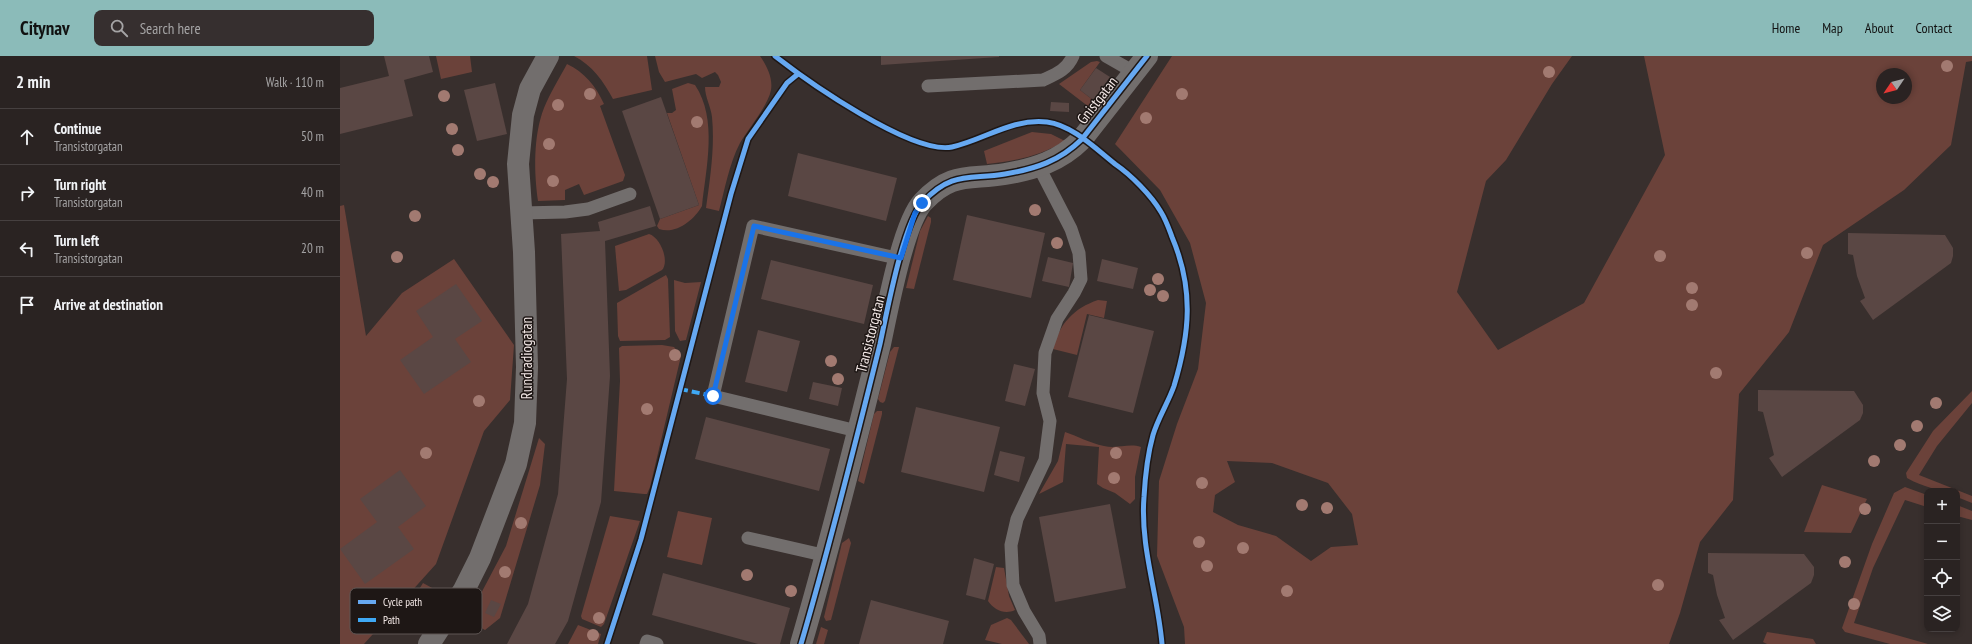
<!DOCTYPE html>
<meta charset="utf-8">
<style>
:root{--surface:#2a2322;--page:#362f2f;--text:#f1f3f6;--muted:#a5a4a5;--line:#464040;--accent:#8bbbb9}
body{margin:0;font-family:"PT Sans Narrow",sans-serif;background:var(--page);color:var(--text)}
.controls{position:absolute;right:12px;bottom:12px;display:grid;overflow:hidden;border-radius:8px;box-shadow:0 2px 6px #0003}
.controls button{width:36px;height:36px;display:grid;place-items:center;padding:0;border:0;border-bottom:1px solid var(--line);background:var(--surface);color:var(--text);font:20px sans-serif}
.compass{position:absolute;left:1536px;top:12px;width:36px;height:36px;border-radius:50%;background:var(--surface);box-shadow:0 2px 6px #0003;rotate:235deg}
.stop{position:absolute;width:12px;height:12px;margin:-9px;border:3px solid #1a73e8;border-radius:50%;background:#fff}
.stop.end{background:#1a73e8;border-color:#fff;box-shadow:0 1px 4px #0008}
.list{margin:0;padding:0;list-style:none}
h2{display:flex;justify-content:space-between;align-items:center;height:52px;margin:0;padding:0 16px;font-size:17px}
h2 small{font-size:13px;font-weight:400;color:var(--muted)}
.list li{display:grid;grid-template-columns:26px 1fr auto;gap:12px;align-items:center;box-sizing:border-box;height:56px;padding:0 16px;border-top:1px solid var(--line)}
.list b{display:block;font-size:15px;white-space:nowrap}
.list p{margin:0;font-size:13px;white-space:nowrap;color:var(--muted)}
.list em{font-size:13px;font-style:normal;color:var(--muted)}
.icon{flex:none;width:22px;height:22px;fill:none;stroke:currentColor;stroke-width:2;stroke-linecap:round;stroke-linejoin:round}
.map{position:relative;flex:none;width:1632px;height:588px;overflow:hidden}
header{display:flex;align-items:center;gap:24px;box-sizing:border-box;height:56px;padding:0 20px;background:var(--accent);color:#111}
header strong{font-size:19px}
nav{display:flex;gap:22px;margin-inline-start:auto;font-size:14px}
.search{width:280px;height:36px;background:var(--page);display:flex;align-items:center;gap:10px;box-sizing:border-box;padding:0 14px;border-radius:8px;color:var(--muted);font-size:15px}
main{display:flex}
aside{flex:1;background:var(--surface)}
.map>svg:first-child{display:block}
</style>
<header>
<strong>Citynav</strong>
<div class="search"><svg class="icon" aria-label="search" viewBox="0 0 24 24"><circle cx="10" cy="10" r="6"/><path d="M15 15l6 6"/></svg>Search here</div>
<nav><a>Home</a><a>Map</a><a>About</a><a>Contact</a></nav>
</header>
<main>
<aside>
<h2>2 min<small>Walk · 110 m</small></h2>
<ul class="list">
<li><svg class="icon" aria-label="ahead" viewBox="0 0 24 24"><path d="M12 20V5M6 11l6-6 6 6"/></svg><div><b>Continue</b><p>Transistorgatan</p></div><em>50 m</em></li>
<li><svg class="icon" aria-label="right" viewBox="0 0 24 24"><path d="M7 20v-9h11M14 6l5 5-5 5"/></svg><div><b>Turn right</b><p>Transistorgatan</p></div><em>40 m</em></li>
<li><svg class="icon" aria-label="left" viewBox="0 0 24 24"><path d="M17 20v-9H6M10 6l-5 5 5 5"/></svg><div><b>Turn left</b><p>Transistorgatan</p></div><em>20 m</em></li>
<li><svg class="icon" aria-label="arrive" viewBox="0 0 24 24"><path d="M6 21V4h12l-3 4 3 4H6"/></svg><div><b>Arrive at destination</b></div></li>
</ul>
</aside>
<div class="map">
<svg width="1632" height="588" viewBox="0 0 1632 588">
<rect width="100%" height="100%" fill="#382f2d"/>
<!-- green -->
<g fill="#6b423a" fill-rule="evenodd">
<path d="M96,0H130L132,16L101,23Z"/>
<path d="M234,0H307L312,34L273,43C264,26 252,9 234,0Z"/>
<path d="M315,0H420C427,10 433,22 431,34C428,50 408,73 400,87C389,108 385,133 379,155L366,152C370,123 375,91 372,61C371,51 365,41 365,31H379L381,26L378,19L375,16L362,22L356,18L325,26L319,16Z"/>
<path d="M832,0H1232L1212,28L1166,104L1146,125L1117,236L1158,294L1244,247L1325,99L1304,0H1632V5L1626,6L1611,89L1564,134L1483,189L1449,276L1399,338L1393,444L1360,486L1340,557L1329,588H845L844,571L817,500L819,425L837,368L858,313L866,247L850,187L820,134L775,88ZM1542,18H1566V42H1542ZM887,405L932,407L988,427L1012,458L1018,489L991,491L971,505L936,480L898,469L873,456L875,439L895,426Z"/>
<path d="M757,5L760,6L740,34L753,44L749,51L719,28L751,6Z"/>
<path d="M227,8C244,16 256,30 264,48L260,50L285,119L283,125L244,139L239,128L225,134V144L198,145C194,117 193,80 204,52C210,37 219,23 227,8Z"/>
<path d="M348,27L355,29C378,63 366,112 362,150C354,164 336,179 319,173L317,170L320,163L359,149L327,57H332L336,54L332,33Z"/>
<path d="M692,76L711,78L725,85C700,100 676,105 647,108L644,95Z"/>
<path d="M4,149L26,280L62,237L114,203L174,289L170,344L144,375L96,508L24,588H0V150Z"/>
<path d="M588,160L591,162V166L574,233L566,232L580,175Z"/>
<path d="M309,178C320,181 330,205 322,214L286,234L279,235L275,190Z"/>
<path d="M326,219L328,223L330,281L325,284L280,285L278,280L277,247Z"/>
<path d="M334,224L345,227L361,226L346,284L340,285L335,275Z"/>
<path d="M758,244L767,245L764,262L747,258L737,299L713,293C719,268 734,252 758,244Z"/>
<path d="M322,289L334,291L341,300L310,431L307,438H304L274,435L280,325L279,292L282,290Z"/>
<path d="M554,291H559L545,345L543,347L540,346L538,343L550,296Z"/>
<path d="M1632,335V347L1597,390L1579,419L1632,440V447L1617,441V435C1599,435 1583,431 1567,422L1566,417L1593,375Z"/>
<path d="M537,355H542V358L524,428L518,425L534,358Z"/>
<path d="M725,376C738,380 749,387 764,390C777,393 789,387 801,391L795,421V443L790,448L775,437L763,432L757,428L759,391L726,388L723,426L699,438L718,405Z"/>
<path d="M199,382L205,388L200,429L160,562L145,574L127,564L166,490Z"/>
<path d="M1482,429L1527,443L1511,477L1464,476Z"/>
<path d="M1565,431L1587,439V451L1565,444L1533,512L1514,567L1588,588H1550L1505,576L1502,572L1532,488L1554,437Z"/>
<path d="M1617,449L1632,455V464L1617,460Z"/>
<path d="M338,455L372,462L362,509L327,501Z"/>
<path d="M270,460L300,465L264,568L261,571L242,563L241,560Z"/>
<path d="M509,482L511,487L491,564L486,565L484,561L502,487Z"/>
<path d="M656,511L664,512L669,540L675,554C665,559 654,554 648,545Z"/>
<path d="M83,527L94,533L98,542L90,559L71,546Z"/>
<path d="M667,562L671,564L689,588H662L645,584L651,569Z"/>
<path d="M238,569L261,578L258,588H228Z"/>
<path d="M481,571L488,574L484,588H476Z"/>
<path d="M1427,576L1473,583L1476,588H1427L1423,586Z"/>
</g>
<!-- building -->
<g fill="#5a4744">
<path d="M44,0H89L93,16L64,24L73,60L0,78V32L49,20Z"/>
<path d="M541,0H659V1L541,9Z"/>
<path d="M756,12L770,21L753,44L740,34Z"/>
<path d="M155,27L167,78L137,85L124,34Z"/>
<path d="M321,41L359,149L320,163L282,55Z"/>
<path d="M711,46L729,47V56L710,55Z"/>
<path d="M458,97L557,122L546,165L448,140Z"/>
<path d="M310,150L316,170L265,185L270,320L261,446L228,565L215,588H167L188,548L218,438L227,323L221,178L260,175L258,166Z"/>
<path d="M627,159L705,177L691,242L613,224Z"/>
<path d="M1508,177L1605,179L1613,192V200L1611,207L1533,264L1520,245L1525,242L1517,220L1513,199L1508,198Z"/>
<path d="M708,201L733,207L729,231L702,225Z"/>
<path d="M762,203L798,212L793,233L757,225Z"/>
<path d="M431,204L533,229L524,268L421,243Z"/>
<path d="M116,228L142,265L115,283L131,306L84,338L60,304L93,281L76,255Z"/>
<path d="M749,259L814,275L793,357L728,341Z"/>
<path d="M418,274L460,285L447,336L405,326Z"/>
<path d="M674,308L695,313L685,350L665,345Z"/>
<path d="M473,326L502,332L498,350L469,343Z"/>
<path d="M1418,334L1514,335L1523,349V357L1520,364L1442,421L1429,402L1434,399L1423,356L1418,355Z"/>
<path d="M576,351L660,371L644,436L561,416Z"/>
<path d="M366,361L490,393L479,435L355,403Z"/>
<path d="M660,395L685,401L679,426L654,419Z"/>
<path d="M60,414L86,450L58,471L74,493L25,528L0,493L37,466L20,443Z"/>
<path d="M770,448L786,532L715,546L699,461Z"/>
<path d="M1368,497L1464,498L1474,511V519L1471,527L1393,584L1379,564L1385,562L1377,539L1373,519L1368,517Z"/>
<path d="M634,502L654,508L645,544L626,539Z"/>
<path d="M323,517L450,552L440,588H418L312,559Z"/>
<path d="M151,544L161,548L154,561L145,557Z"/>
<path d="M531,544L609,565L603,588H519Z"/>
</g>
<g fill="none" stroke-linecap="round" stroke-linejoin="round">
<!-- lane -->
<g stroke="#726e6d" stroke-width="13">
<path d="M766,0L794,16"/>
<path d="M588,30L703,24C716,18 727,14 733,0"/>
<path d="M699,111L731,173L739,197L741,223L734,237L717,263L705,297L703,337L710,365L705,404L677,463L671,489L673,529L684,555L699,580L700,588"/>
<path d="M182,157L225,156L248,153L290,138"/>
<path d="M517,375L373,340L413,170L561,203"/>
<path d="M408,482L487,500"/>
<path d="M306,588L307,585L317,588"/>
</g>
<!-- street -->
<g stroke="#726e6d" stroke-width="22">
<path d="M89,588L124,534L140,502L176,408L185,367L187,311L184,196L178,108L183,59L190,33L208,0"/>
<path d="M461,588C490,489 515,389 540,288C547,256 563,167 583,146C612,115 629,124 665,118C695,113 720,105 742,83L807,0"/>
</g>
<!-- quiet -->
<path stroke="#3fa9f5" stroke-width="4" stroke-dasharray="8 4" stroke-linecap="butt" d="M340,333L373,340"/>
<!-- cycleway casing -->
<g stroke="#1e1715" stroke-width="8">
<g id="cycleway">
<path d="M435,0C467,25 572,99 612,91C644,84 672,62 707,66C732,69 756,93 775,108C791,119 811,139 821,156C826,164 829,173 832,181C854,233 850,277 834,330C828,347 818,362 813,379C808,397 805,423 804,441C800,491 818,539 822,588"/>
<path d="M267,588L301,483L391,138L408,83L447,27L458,18"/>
<path d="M461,588C490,489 515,389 540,288C547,256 563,167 583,146C612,115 629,124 665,118C695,113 720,105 742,83L807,0"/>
</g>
</g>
<!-- cycleway -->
<use href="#cycleway" stroke="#66a8f1" stroke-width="5"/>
</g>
<!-- trees -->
<g fill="#a27a71">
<circle cx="1607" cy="10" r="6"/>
<circle cx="1209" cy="16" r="6"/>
<circle cx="250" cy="38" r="6"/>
<circle cx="842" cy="38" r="6"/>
<circle cx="104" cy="40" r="6"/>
<circle cx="218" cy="49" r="6"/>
<circle cx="806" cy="62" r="6"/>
<circle cx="357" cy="66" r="6"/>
<circle cx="112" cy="73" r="6"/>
<circle cx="209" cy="88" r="6"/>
<circle cx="118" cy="94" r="6"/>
<circle cx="140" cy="118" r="6"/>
<circle cx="213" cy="125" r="6"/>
<circle cx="153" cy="126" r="6"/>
<circle cx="695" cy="154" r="6"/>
<circle cx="75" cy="160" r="6"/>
<circle cx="717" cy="187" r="6"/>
<circle cx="1467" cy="197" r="6"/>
<circle cx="1320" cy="200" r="6"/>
<circle cx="57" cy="201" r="6"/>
<circle cx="818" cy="223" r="6"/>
<circle cx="1352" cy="232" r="6"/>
<circle cx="810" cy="234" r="6"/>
<circle cx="823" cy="240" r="6"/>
<circle cx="1352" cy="249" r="6"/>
<circle cx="335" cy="299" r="6"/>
<circle cx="491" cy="305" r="6"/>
<circle cx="1376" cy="317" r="6"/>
<circle cx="498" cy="323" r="6"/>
<circle cx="139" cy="345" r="6"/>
<circle cx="1596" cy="347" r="6"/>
<circle cx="307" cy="353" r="6"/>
<circle cx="1577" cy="370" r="6"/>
<circle cx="1560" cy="389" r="6"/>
<circle cx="86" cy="397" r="6"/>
<circle cx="776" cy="397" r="6"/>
<circle cx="1534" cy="405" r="6"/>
<circle cx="774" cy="422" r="6"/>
<circle cx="862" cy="427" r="6"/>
<circle cx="962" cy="449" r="6"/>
<circle cx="987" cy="452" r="6"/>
<circle cx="1525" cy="453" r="6"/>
<circle cx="181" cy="467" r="6"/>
<circle cx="859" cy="486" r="6"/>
<circle cx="903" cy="492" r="6"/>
<circle cx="1505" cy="506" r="6"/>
<circle cx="867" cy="510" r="6"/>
<circle cx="165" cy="516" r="6"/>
<circle cx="407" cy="519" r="6"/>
<circle cx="1318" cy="529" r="6"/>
<circle cx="451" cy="535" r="6"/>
<circle cx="947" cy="535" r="6"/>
<circle cx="1514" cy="548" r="6"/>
<circle cx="259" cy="562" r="6"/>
<circle cx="253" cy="579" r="6"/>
</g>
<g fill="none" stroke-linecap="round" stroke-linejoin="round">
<!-- route -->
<path stroke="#1a73e8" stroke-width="5" d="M373,340L414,170L561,202L575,157L582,147"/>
</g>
<g text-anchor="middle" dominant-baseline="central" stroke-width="3" stroke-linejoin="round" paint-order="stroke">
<!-- street labels -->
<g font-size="15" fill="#f4e9e7" stroke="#1e1715">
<text transform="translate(757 44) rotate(-52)">Gnistgatan</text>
<text transform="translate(530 278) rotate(-76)">Transistorgatan</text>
<text transform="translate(186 302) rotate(-90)">Rundradiogatan</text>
</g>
</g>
<!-- legend -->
<rect x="10" y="532" width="132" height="46" rx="6" fill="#1e1715" stroke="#5e5654" stroke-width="1"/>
<rect x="18" y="544" width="18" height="4" fill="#66a8f1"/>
<rect x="18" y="562" width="18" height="4" fill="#3fa9f5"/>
<g font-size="11" fill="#f4e9e7">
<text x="43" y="550">Cycle path</text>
<text x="43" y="568">Path</text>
</g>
</svg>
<div class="controls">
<button>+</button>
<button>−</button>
<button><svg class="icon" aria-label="locate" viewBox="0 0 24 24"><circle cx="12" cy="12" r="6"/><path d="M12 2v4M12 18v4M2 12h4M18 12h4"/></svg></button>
<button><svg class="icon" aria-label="layers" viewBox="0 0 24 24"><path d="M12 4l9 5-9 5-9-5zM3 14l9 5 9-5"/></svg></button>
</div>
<svg class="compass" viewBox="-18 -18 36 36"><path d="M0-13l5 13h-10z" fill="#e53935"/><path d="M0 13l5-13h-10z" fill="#a5a4a5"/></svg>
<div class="stop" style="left:373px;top:340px"></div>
<div class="stop end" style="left:582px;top:147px"></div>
</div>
</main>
